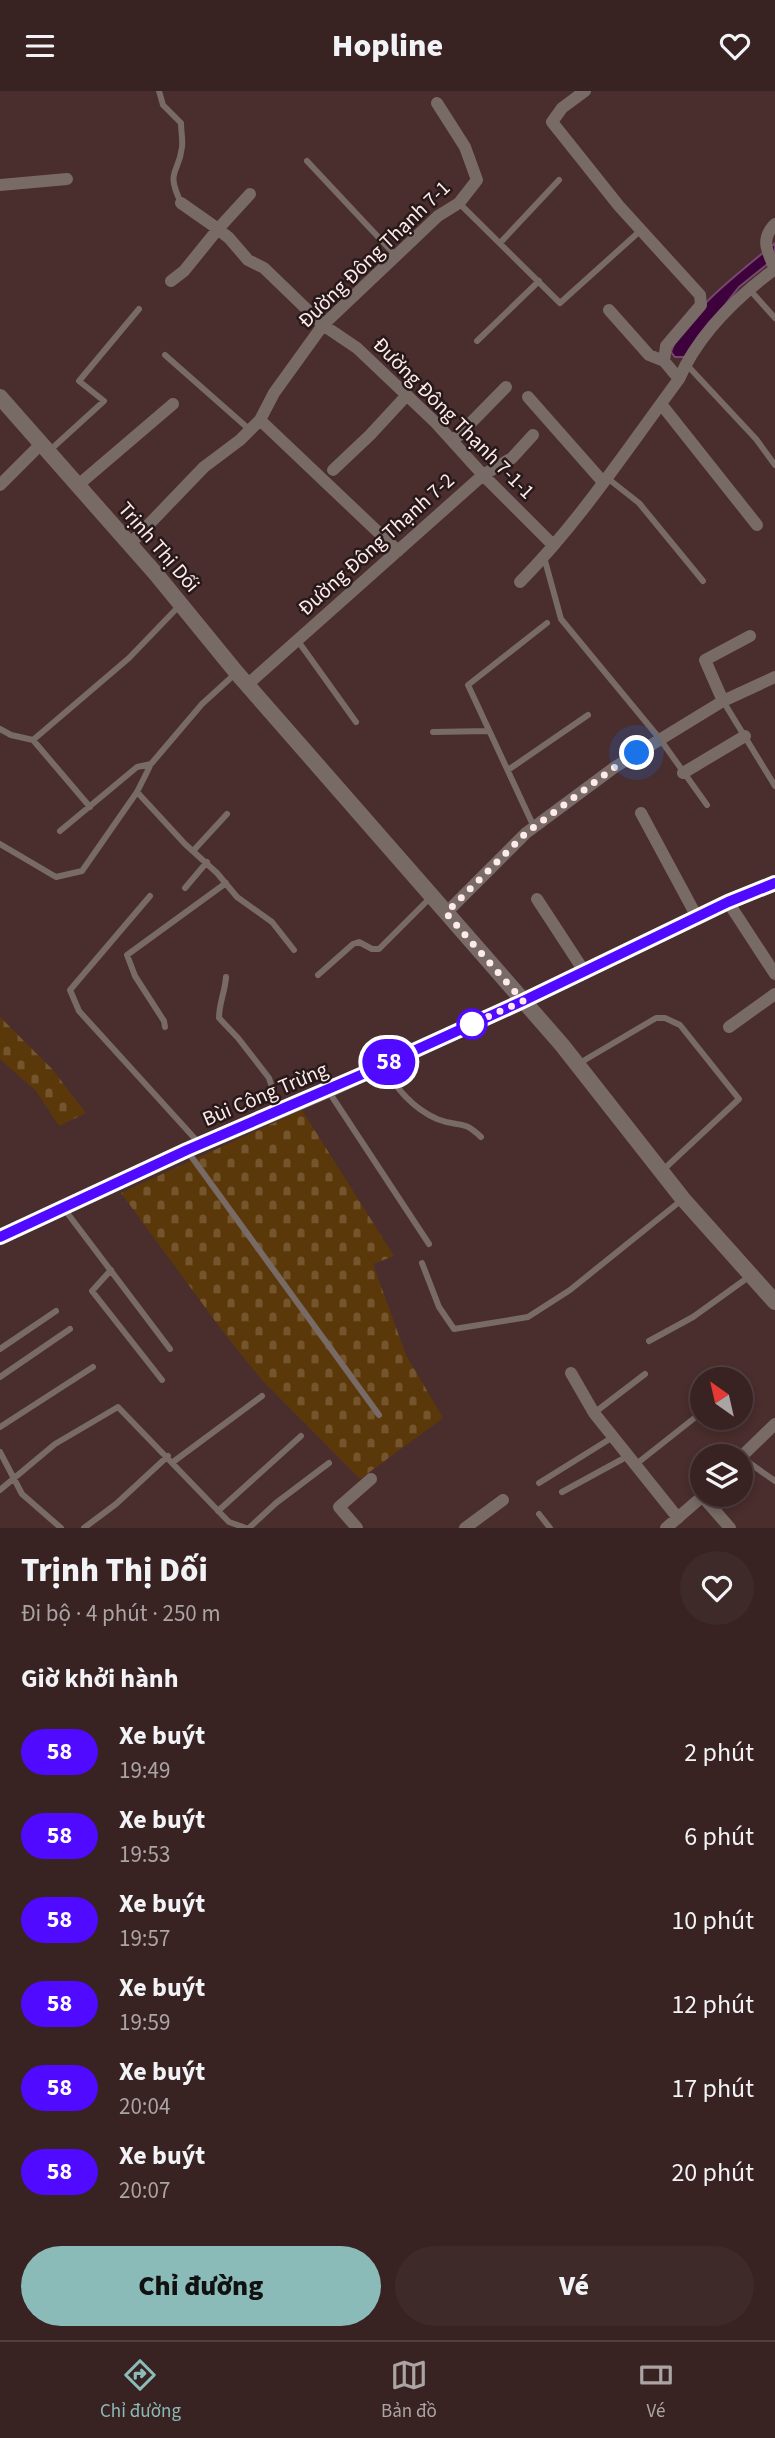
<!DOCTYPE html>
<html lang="vi">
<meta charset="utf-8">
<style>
:root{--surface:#382222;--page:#3f2a2a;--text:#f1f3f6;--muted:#aba4a5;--line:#523f40;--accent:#8bbbb9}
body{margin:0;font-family:"Source Sans 3",sans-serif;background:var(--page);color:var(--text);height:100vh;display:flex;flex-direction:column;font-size:26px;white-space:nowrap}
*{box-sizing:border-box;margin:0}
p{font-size:23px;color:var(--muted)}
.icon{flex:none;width:38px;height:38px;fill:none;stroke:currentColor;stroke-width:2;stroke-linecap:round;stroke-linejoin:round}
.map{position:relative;height:1437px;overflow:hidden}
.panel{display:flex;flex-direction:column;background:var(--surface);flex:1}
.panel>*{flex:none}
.badge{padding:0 14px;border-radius:23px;font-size:24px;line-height:46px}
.needle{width:46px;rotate:326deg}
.controls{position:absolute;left:690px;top:1276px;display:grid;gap:14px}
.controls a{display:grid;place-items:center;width:63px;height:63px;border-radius:50%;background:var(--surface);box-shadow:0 4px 10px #0003,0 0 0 2px var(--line);font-size:35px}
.you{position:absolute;width:35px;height:35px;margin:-18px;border:5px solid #fff;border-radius:50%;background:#1a73e8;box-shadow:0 0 0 10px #1a73e833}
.map>.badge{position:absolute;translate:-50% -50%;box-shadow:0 0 0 4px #fff}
h2{padding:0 21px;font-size:26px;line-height:63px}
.round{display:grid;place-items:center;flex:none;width:74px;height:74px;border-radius:37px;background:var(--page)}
.overview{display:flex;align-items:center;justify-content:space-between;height:119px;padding:0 21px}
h1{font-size:33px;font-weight:800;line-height:52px}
.action{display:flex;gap:14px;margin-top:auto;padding:14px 21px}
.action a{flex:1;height:80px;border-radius:42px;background:var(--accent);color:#111;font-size:28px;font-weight:800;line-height:80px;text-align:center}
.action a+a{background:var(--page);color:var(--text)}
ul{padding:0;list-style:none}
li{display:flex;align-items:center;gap:21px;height:84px;padding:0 21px}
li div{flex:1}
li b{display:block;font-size:26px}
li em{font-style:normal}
li .badge{min-width:77px;font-weight:700;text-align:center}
header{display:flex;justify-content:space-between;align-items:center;height:91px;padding:0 21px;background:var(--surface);font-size:32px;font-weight:800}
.menu{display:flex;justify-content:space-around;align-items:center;height:98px;border-top:2px solid var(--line);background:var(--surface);font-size:19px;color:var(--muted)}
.menu a{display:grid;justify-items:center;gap:4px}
.menu .selected{color:var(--accent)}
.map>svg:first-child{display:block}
</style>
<header><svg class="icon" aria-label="menu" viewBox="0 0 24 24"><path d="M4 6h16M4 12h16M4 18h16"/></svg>Hopline<svg class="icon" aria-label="heart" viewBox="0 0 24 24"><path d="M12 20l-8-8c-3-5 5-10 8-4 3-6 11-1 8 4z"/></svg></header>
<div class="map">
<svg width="775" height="1437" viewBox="0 0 775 1437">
<defs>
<pattern id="cemetery-stones" width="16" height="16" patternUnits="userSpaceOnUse" patternTransform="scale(1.75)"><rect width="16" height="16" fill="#5b3809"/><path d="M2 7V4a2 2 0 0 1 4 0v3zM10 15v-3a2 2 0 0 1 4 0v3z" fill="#74552d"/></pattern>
</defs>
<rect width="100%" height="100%" fill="#4a2d2d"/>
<path fill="url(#cemetery-stones)" d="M0,926L52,978L86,1022L59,1035L36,1000L0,968Z
M302,1019L394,1165L373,1173L406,1264L443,1327L360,1388L261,1288L221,1238L121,1102Z"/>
<path fill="#3d013b" stroke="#774770" stroke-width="2" d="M775,152V167L739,196L684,266H675L671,261C684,222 744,178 775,152Z"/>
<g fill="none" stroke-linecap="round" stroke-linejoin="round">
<path stroke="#786a64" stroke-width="6" d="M159,0L163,14L181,32C181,40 183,49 182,56C179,84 165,78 181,112
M307,70L396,165
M459,112L560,212L640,140
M500,152L559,89
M750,199L775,227
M477,250L539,190
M165,264L250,339
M686,273L756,348L775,374
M48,361L104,310L79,290L139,218
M606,386L639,412L703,490
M544,466L561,528L660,648L707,714
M298,550L356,631
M723,610L775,695
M0,638L11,644L33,649L129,567L181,513
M433,641L489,640
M33,649L90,716
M508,679L588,624
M137,701L185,753L217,782L237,806L272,831L294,859
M534,736L468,594L547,532
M60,740L137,676L151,673
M0,753L56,786L82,780L137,701L151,673L202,613L235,583
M193,760L227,723
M185,797L207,771
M150,805L70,899L79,920L198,1051
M318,884L353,853L359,851L372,858H379L431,806
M226,886C225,901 219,912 219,927L238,947L269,987L279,1018
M165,936L164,930L135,885L127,864L226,792
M578,973L656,927H665L680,934L739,1008L663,1079
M382,976C398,998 412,1017 437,1028C459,1037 461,1027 481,1046
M329,1001L429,1153
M188,1061L379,1324
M65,1119L170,1258
M422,1172L439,1216L454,1238L528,1226L570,1199L683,1108
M111,1179L92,1200L162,1289
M649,1250L693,1226L750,1185
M0,1258L56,1220
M0,1286L70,1238
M594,1322L645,1283
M0,1336L93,1276
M0,1361L22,1403L61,1437
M741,1366L775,1390
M173,1371L262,1305
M635,1374L702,1321
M539,1392L613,1346
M0,1399L55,1353L118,1316L229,1431L246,1437
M562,1401L628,1365
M218,1420L301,1345
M539,1423L550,1437
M84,1437L116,1413L168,1365
M249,1437L276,1412L329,1372"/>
<path stroke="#786a64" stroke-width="12" d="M585,0L562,17L552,31L619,115L700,204L701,214L666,255L664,270L679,288
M0,94L67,88
M181,112L218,138L250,103
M171,190L184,180L218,138L229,147L248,169L264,177L323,234L357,257L436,332L483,384L553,454
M609,219L649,264L664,270
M528,306L603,391
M661,313L757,434
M260,329L398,460
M453,350L506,296
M333,379L370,344L407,304
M0,394L40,354
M77,395L173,313
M129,454L204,376L240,349L260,329L274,302L323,234L438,125L459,112L477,89L465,56L437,12
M520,491C580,430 628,357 679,288C698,244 737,206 775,178C767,160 760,148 775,133
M247,594L483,384L512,367L533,344
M723,610L705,569L750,545
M683,682L745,645
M641,722L697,826
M537,808L584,880
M728,811L775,883
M446,822L526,742L615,676L723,610L775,586
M729,936L775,903
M571,1282L594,1322L678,1427
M740,1367L775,1333
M702,1405L730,1437
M357,1437L339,1416L371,1388
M465,1437L503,1409
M666,1437L704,1404"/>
<path stroke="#786a64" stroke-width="16" d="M0,306L156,483L236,581L562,954L683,1108L775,1211
M0,1146L187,1059L328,999L523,910L728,811L775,792"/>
</g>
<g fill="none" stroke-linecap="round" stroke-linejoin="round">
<g stroke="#fff" stroke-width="16">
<path id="line" d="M0,1146L187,1059L363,983L523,910L728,811L775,792"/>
</g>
<use href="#line" stroke="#4f0aff" stroke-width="10"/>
<path stroke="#feeaea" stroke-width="7" stroke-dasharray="0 12.6" d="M472,933L463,937L523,910L446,822L526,742L615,676L637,662"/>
</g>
<circle fill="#fff" stroke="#4f0aff" stroke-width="3.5" cx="472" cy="933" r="14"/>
<g text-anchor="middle" stroke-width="5" stroke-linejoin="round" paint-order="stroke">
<g font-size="21" fill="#feeaea" stroke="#271919">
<text transform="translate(374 163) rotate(-44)" y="7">Đường Đông Thạnh 7-1</text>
<text transform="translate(454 327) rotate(45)" y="7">Đường Đông Thạnh 7-1-1</text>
<text transform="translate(376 453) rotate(-42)" y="7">Đường Đông Thạnh 7-2</text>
<text transform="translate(159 456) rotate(49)" y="7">Trịnh Thị Dối</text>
<text transform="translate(265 1003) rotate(-23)" y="7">Bùi Công Trừng</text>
</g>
</g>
</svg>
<div class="controls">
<a><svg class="needle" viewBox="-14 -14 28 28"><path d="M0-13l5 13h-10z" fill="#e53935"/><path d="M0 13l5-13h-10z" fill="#aba4a5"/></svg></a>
<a><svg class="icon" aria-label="layers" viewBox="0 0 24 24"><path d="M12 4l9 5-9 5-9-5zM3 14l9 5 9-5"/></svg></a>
</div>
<div class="you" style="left:637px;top:662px"></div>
<b class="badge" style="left:389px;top:971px;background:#4f0aff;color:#fff">58</b>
</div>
<section class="panel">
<div class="overview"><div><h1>Trịnh Thị Dối</h1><p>Đi bộ · 4 phút · 250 m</p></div><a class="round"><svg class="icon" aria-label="heart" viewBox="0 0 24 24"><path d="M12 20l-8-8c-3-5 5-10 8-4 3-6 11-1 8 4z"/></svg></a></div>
<h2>Giờ khởi hành</h2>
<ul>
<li><span class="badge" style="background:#4f0aff;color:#fff">58</span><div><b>Xe buýt</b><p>19:49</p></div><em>2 phút</em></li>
<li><span class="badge" style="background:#4f0aff;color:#fff">58</span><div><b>Xe buýt</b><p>19:53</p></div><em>6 phút</em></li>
<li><span class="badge" style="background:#4f0aff;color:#fff">58</span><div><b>Xe buýt</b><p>19:57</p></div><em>10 phút</em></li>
<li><span class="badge" style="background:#4f0aff;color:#fff">58</span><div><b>Xe buýt</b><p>19:59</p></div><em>12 phút</em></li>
<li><span class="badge" style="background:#4f0aff;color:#fff">58</span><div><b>Xe buýt</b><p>20:04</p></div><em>17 phút</em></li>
<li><span class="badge" style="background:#4f0aff;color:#fff">58</span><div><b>Xe buýt</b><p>20:07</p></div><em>20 phút</em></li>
</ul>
<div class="action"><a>Chỉ đường</a><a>Vé</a></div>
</section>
<nav class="menu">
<a class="selected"><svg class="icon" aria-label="directions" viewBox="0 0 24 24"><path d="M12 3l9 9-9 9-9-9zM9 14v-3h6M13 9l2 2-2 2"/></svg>Chỉ đường</a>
<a><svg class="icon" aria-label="map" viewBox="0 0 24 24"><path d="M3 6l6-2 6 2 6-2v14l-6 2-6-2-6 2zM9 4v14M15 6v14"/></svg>Bản đồ</a>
<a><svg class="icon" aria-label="tickets" viewBox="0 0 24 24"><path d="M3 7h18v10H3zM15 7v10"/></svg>Vé</a>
</nav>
